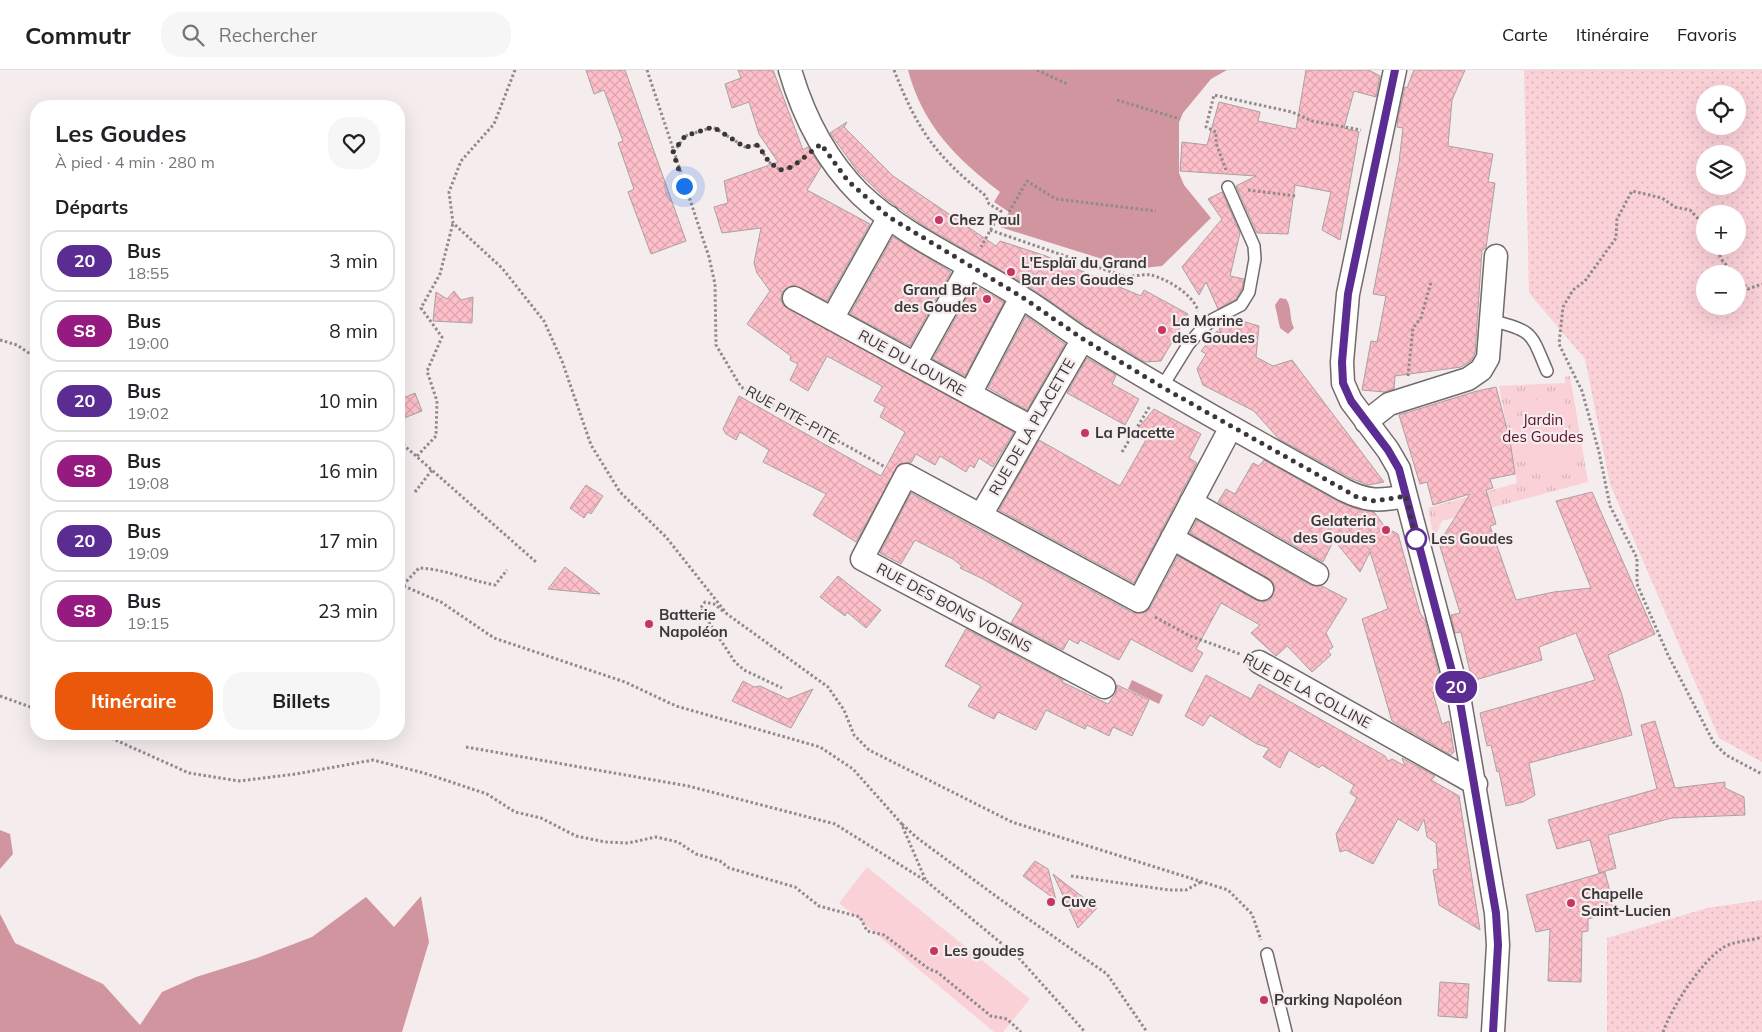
<!DOCTYPE html>
<html lang="fr">
<meta charset="utf-8">
<style>
:root{--surface:#fff;--page:#f6f6f6;--text:#202124;--muted:#757577;--line:#e0e0e0;--accent:#ea580c}
body{margin:0;font-family:Mulish,sans-serif;background:var(--page);color:var(--text);height:100vh;display:flex;flex-direction:column;font-size:19px;white-space:nowrap}
*{box-sizing:border-box;margin:0}
p{font-size:16px;color:var(--muted)}
.icon{flex:none;width:28px;height:28px;fill:none;stroke:currentColor;stroke-width:2;stroke-linecap:round;stroke-linejoin:round}
.map{position:relative;flex:1;overflow:hidden}
.sheet{position:absolute;left:30px;top:30px;width:375px;height:640px;display:flex;flex-direction:column;background:var(--surface);border-radius:20px;box-shadow:0 5px 20px #0002}
.sheet>*{flex:none}
.badge{padding:0 10px;border-radius:16px;font-size:18px;line-height:32px}
.buttons{position:absolute;left:1696px;top:15px;display:grid;gap:10px}
.buttons a{display:grid;place-items:center;width:50px;height:50px;border-radius:50%;background:var(--surface);box-shadow:0 5px 20px #0002;font-size:25px}
.you{position:absolute;width:25px;height:25px;margin:-12px;border:4px solid #fff;border-radius:50%;background:#1a73e8;box-shadow:0 0 0 8px #1a73e833}
.map>.badge{position:absolute;translate:-50% -50%;box-shadow:0 0 0 2px #fff}
h2{padding:0 25px;font-size:19px;line-height:45px}
.round{display:grid;place-items:center;flex:none;width:52px;height:52px;border-radius:20px;background:var(--page)}
.overview{display:flex;align-items:center;justify-content:space-between;height:85px;padding:0 25px}
h1{font-size:24px;font-weight:700;line-height:38px}
.cta{display:flex;gap:10px;margin-top:auto;padding:10px 25px}
.cta a{flex:1;height:58px;border-radius:20px;background:var(--accent);color:#fff;font-size:20px;font-weight:700;line-height:58px;text-align:center}
.cta a+a{background:var(--page);color:var(--text)}
ul{padding:0;list-style:none}
li{display:flex;align-items:center;gap:15px;height:62px;margin:0 10px 8px;padding:0 15px;border:2px solid var(--line);border-radius:20px}
li div{flex:1}
li b{display:block;font-size:19px}
li em{font-style:normal}
li .badge{min-width:55px;font-weight:700;text-align:center}
header{display:flex;align-items:center;gap:30px;box-sizing:border-box;height:70px;padding:0 25px;background:var(--surface);border-bottom:1px solid var(--line)}
header strong{font-size:24px}
nav{display:flex;gap:28px;margin-inline-start:auto;font-size:18px}
.search{width:350px;height:45px;background:var(--page);display:flex;align-items:center;gap:12px;box-sizing:border-box;padding:0 18px;border-radius:20px;color:var(--muted);font-size:19px}
.map>svg:first-child{display:block}
</style>
<header>
<strong>Commutr</strong>
<div class="search"><svg class="icon" aria-label="search" viewBox="0 0 24 24"><circle cx="10" cy="10" r="6"/><path d="M15 15l6 6"/></svg>Rechercher</div>
<nav><a>Carte</a><a>Itinéraire</a><a>Favoris</a></nav>
</header>
<div class="map">
<svg width="1762" height="962" viewBox="0 0 1762 962">
<defs>
<pattern id="grass-dots" width="8" height="8" patternUnits="userSpaceOnUse" patternTransform="scale(1.25)"><rect width="8" height="8" fill="#fbd1d8"/><path d="M2 2h.1M6 6h.1" fill="none" stroke="#d8b4ba" stroke-width="1.8" stroke-linecap="round"/></pattern>
<pattern id="park-tufts" width="24" height="20" patternUnits="userSpaceOnUse" patternTransform="scale(1.25)"><rect width="24" height="20" fill="#fbd1d8"/><path d="M3 7l-1-3M5 7V3M7 7l1-3M15 17l-1-3M17 17v-4M19 17l1-3" fill="none" stroke="#d8b4ba"/></pattern>
<pattern id="building-cross-hatch" width="8" height="8" patternUnits="userSpaceOnUse" patternTransform="scale(1.25)"><rect width="8" height="8" fill="#febfca"/><path d="M0 0l8 8M0 8l8-8" fill="none" stroke="#dba5ae"/></pattern>
</defs>
<rect width="100%" height="100%" fill="#f5eced"/>
<path fill="url(#grass-dots)" fill-rule="evenodd" d="M1524,0H1762V692L1719,668L1610,414L1585,289L1529,223ZM1705,24H1738V56H1705ZM1705,84H1738V116H1705ZM1705,144H1738V176H1705ZM1705,204H1738V236H1705Z
M1762,830V962H1607V868L1707,838Z"/>
<path fill="url(#park-tufts)" d="M1570,306L1588,412L1442,451L1434,469L1428,438L1517,413L1499,316L1565,313V307Z"/>
<path fill="#fbd1d8" d="M1563,326L1574,395L1534,401L1523,332Z
M867,797L1030,929L1003,962H994L839,833Z"/>
<path fill="#d195a0" d="M908,0H1227L1211,9L1183,43L1179,52V103L1184,115L1211,148L1162,196L1134,199L1000,157L1009,142L994,132L1000,122C956,88 923,56 908,0Z
M1280,228L1286,229C1292,236 1289,249 1294,258L1288,264L1280,258L1275,235Z
M1132,610L1163,625L1159,634L1128,619Z
M0,760L10,764L13,784L0,799Z
M421,826L429,872L402,962H0V844L15,873L103,914L140,955L162,922L196,907L257,888L312,867L366,827L394,857Z"/>
<path fill="url(#building-cross-hatch)" stroke="#aaa1a2" d="M586,0H625L686,171L651,184L628,122L634,119L618,73L623,71L604,20L594,24Z
M738,0H773L803,80L808,77L821,97L807,120L870,154L827,231L793,215L782,222L781,229L783,235L1014,362L993,397L979,388L974,398L970,395L966,402L940,386L935,395L916,384L911,393L899,394L856,472L813,445L826,424L763,392L769,380L740,362L736,370L726,364L723,359L739,326L881,406L905,362L880,347L885,337L874,331L882,317L880,315L827,286L808,321L790,310L798,294L790,290L791,286L747,254L770,221L757,203L754,193L761,158L722,163L714,137L728,133L724,111L778,92L759,64L749,32L732,38L725,14L741,8Z
M1306,0H1369L1380,6L1376,27L1354,21L1344,58L1359,62L1340,170L1322,160L1331,122L1295,115L1288,164L1257,163L1236,116L1256,106L1180,101L1182,72L1207,75L1219,32L1260,42L1258,51L1296,59Z
M1414,0H1465L1452,30L1448,76L1493,84L1488,112L1495,113L1486,178L1482,180L1475,284L1471,291L1461,297L1395,306L1394,319L1384,322L1362,320L1371,271L1377,272L1386,226L1373,224L1399,92L1403,58L1397,57L1398,48L1405,17L1407,18Z
M847,52L844,57L893,106L996,176L1000,171L1046,186L1141,226L1144,220L1188,244L1161,291L1145,292L1092,260L1028,216L924,156L886,129L858,102L830,63Z
M1222,122L1240,163L1230,206L1244,209L1242,219L1236,229L1218,239L1206,212L1199,225L1182,197L1222,149L1208,129Z
M893,167L951,202L910,276L850,244Z
M974,215L1004,232L965,306L933,289Z
M454,221L461,230L473,227L472,253L433,251L436,222L447,229Z
M1026,246L1065,274L1027,340L988,318Z
M1232,248L1259,256L1256,287L1273,296L1292,290L1384,412L1368,415L1350,408L1279,369L1254,341L1203,315L1197,299L1206,284L1201,281L1217,261L1221,263L1219,259L1225,252Z
M1087,288L1116,305L1112,314L1139,329L1125,355L1067,323Z
M1496,317L1510,371L1515,404L1490,409L1493,418L1486,420L1496,454L1490,456L1516,530L1554,522L1591,518L1556,431L1592,422L1655,564L1608,585L1622,625L1632,665L1529,693L1535,725L1523,732L1506,736L1499,701L1497,702L1491,675L1487,676L1480,643L1595,610L1576,563L1539,577L1542,590L1472,611L1461,562L1455,563L1451,545L1460,543L1439,473L1470,424L1433,435L1427,412L1420,414L1399,345L1477,321Z
M415,323L422,341L399,350V330Z
M1154,339L1201,364L1189,388L1197,393L1134,513L999,440L1039,370L1120,416L1147,368L1136,361Z
M1264,390L1339,432L1357,439L1374,442L1385,457L1398,464L1420,543L1425,550L1443,620L1433,623L1442,654L1449,651L1454,682L1451,685L1392,651L1362,549L1388,539L1370,482L1360,502L1334,470L1323,492L1218,432L1226,419L1235,424L1253,393L1259,396Z
M586,415L603,426L591,444L588,442L584,448L570,438Z
M911,423L1133,543L1146,542L1150,538L1178,486L1256,530L1263,532L1269,530L1275,519L1273,512L1190,463L1197,450L1310,515L1322,516L1347,529L1326,563L1333,577L1328,581L1331,585L1312,602L1287,576L1276,586L1251,563L1260,555L1221,533L1196,579L1203,583L1192,602L1131,569L1119,590L1080,570L1078,574L1069,569L1063,580L1011,553L1023,533L983,509L960,498L962,496L953,489L915,470L901,494L880,483Z
M565,497L600,524L548,519Z
M838,506L881,540L866,558L847,542L845,546L820,527Z
M966,559L1063,610L1062,612L1108,634L1116,623L1117,615L1149,630L1132,666L1113,657L1109,666L1087,655L1085,659L1046,640L1036,660L998,642L994,649L968,636L981,616L945,596Z
M1206,605L1251,629L1259,614L1385,686L1388,691L1392,689L1405,696L1402,688L1435,706L1431,710L1459,726L1480,860L1439,835L1433,800L1438,799L1436,773L1427,767L1424,749L1418,761L1398,749L1373,794L1346,780L1340,782L1336,764L1357,728L1350,723L1354,715L1322,695L1319,698L1289,680L1280,698L1263,687L1269,678L1257,674L1210,645L1203,656L1185,646Z
M743,611L754,617L760,616L788,629L813,619L791,658L732,631Z
M1655,651L1675,718L1725,712V718L1744,727L1745,745L1672,748L1608,765L1616,798L1599,803L1590,770L1557,779L1548,750L1657,719L1641,655Z
M1035,791L1048,799L1056,830L1023,806Z
M1605,802L1615,842L1588,849V861L1582,862L1581,912L1548,911L1550,859L1536,862L1526,825Z
M1053,804L1097,838L1078,858Z
M1440,912L1469,914L1467,948L1438,946Z"/>
<g fill="none" stroke-linecap="round" stroke-linejoin="round">
<g stroke="#726a6b" stroke-width="14">
<path id="service" d="M1491,250C1534,262 1530,261 1547,301
M1162,317L1188,275L1200,261L1212,250L1241,235L1249,222L1255,189L1254,176L1228,117
M1267,884L1286,962"/>
</g>
<g stroke="#726a6b" stroke-width="25">
<path id="minor" d="M790,0C803,45 826,90 860,124C906,168 969,193 1022,228C1044,241 1063,257 1085,271C1169,323 1257,372 1344,420C1368,432 1380,431 1406,426
M1395,0L1348,224L1342,292L1343,313L1351,331L1388,380L1399,399L1460,632L1496,843L1498,875L1493,962
M794,228L1031,357
M832,249L889,147
M915,294L969,197
M970,324L1021,227
M1366,352L1389,334L1468,309L1481,300L1488,288L1496,186
M1191,432L1317,504
M981,445L1083,269
M1172,468L1262,519
M1259,592L1476,714
M1104,617L862,489L906,405L1139,531L1231,357"/>
</g>
<path stroke="#908a8b" stroke-width="3" stroke-dasharray="2.5 2.5" stroke-linecap="butt" d="M515,0L494,54L461,91L449,122L453,153L502,198L544,251L562,291L591,375L620,422L666,467L727,544L828,617L844,640L854,665L869,680L1012,752L1228,820L1252,844L1261,870
M647,0L709,187L715,214L716,275L741,317L885,397
M894,0C918,61 935,85 986,126L989,134L1001,141L981,177
M1037,0L1067,14
M1117,30L1180,49
M674,82L685,66L713,57L745,77L758,75L769,92L780,100L792,97L805,87
M1226,100L1216,73V62L1206,57L1214,25L1292,42L1312,51L1361,60
M1248,120L1296,126
M1009,142L1027,111L1056,129L1156,141
M1705,156L1690,140L1675,137L1662,128L1632,121L1617,149L1616,168L1585,211L1573,220L1563,237L1559,274L1582,321L1599,382L1610,436L1637,488V514L1668,585L1714,673L1726,685L1762,704
M990,160L1126,207C1134,206 1144,204 1151,205C1167,209 1193,224 1198,241
M1715,176L1722,190L1734,204
M1738,207L1748,219L1762,214
M0,270L17,275L36,288
M1408,306L1413,258L1421,248L1431,212
M399,371L536,492
M1122,382L1150,336
M417,386L436,366L437,331L427,301L442,267L421,238L440,204L453,153
M415,422L432,400
M399,514L441,532L494,568L625,612L676,636L820,677L853,699L901,753L926,811
M403,515L419,498C445,499 468,510 495,515L507,500
M723,541L714,534L705,532L700,539L735,592L744,600L782,618
M1155,547L1190,566L1240,584
M0,626L36,639
M102,664L189,703L239,711L296,704L373,690L424,703L487,724L515,742L541,748L576,766L605,772L628,773L656,767L678,772L696,784L720,791L729,798L795,817L819,836L860,847L867,861L884,865L929,899L937,902L991,946L1007,949L1021,962
M466,677L688,716L835,754L926,811L1018,887L1085,962
M902,754L916,767L997,827L1107,904L1147,962
M1071,806L1169,820H1186L1201,812
M1663,962C1672,937 1699,895 1721,879C1731,871 1750,871 1762,867"/>
<use href="#service" stroke="#fff" stroke-width="11"/>
<use href="#minor" stroke="#fff" stroke-width="22"/>
</g>
<g fill="none" stroke-linecap="round" stroke-linejoin="round">
<g stroke="#fff" stroke-width="11">
<path id="line" d="M1395,0L1348,224L1342,292L1343,313L1351,331L1388,380L1399,399L1460,632L1496,843L1498,875L1493,962"/>
</g>
<use href="#line" stroke="#5b2c91" stroke-width="8"/>
<path stroke="#3b3738" stroke-width="5" stroke-dasharray="0 9" d="M684,116L673,82L685,66L713,57L745,77L758,75L769,92L780,100L792,97L821,74L848,111L889,147L1022,227L1083,269L1162,317L1357,427L1375,431L1406,426L1416,469"/>
</g>
<g fill="#c53662" stroke="#f5eced" stroke-width="2">
<circle cx="939" cy="150" r="5"/>
<circle cx="1011" cy="202" r="5"/>
<circle cx="987" cy="229" r="5"/>
<circle cx="1162" cy="260" r="5"/>
<circle cx="1085" cy="363" r="5"/>
<circle cx="1386" cy="460" r="5"/>
<circle cx="649" cy="554" r="5"/>
<circle cx="1051" cy="832" r="5"/>
<circle cx="1571" cy="833" r="5"/>
<circle cx="934" cy="881" r="5"/>
<circle cx="1264" cy="930" r="5"/>
</g>
<circle fill="#fff" stroke="#5b2c91" stroke-width="2.5" cx="1416" cy="469" r="10"/>
<g text-anchor="middle" stroke-width="4.5" stroke-linejoin="round" paint-order="stroke">
<g font-size="15" font-weight="bold" fill="#3b3738" stroke="#f5eced" text-anchor="start">
<text x="949" y="155">Chez Paul</text>
<text x="1021" y="198">L'Esplaï du Grand<tspan x="1021" dy="17">Bar des Goudes</tspan></text>
<text x="977" y="225" text-anchor="end">Grand Bar<tspan x="977" dy="17">des Goudes</tspan></text>
<text x="1172" y="256">La Marine<tspan x="1172" dy="17">des Goudes</tspan></text>
<text x="1095" y="368">La Placette</text>
<text x="1376" y="456" text-anchor="end">Gelateria<tspan x="1376" dy="17">des Goudes</tspan></text>
<text x="659" y="550">Batterie<tspan x="659" dy="17">Napoléon</tspan></text>
<text x="1581" y="829">Chapelle<tspan x="1581" dy="17">Saint-Lucien</tspan></text>
<text x="1061" y="837">Cuve</text>
<text x="944" y="886">Les goudes</text>
<text x="1274" y="935">Parking Napoléon</text>
</g>
<g font-size="15" fill="#3b3738" stroke="#f5eced">
<text transform="translate(912 293) rotate(29)" y="5">RUE DU LOUVRE</text>
<text transform="translate(792 345) rotate(29)" y="5">RUE PITE-PITE</text>
<text transform="translate(1032 357) rotate(-60)" y="5">RUE DE LA PLACETTE</text>
<text transform="translate(954 538) rotate(28)" y="5">RUE DES BONS VOISINS</text>
<text transform="translate(1307 621) rotate(28)" y="5">RUE DE LA COLLINE</text>
</g>
<g font-size="15" fill="#5a1329" stroke="#f5eced">
<text x="1543" y="355">Jardin<tspan x="1543" dy="17">des Goudes</tspan></text>
</g>
<g font-size="15" font-weight="bold" fill="#3b3738" stroke="#f5eced" text-anchor="start">
<text x="1431" y="474">Les Goudes</text>
</g>
</g>
</svg>
<div class="buttons">
<a><svg class="icon" aria-label="locate" viewBox="0 0 24 24"><circle cx="12" cy="12" r="6"/><path d="M12 2v4M12 18v4M2 12h4M18 12h4"/></svg></a>
<a><svg class="icon" aria-label="layers" viewBox="0 0 24 24"><path d="M12 4l9 5-9 5-9-5zM3 14l9 5 9-5"/></svg></a>
<a>+</a>
<a>−</a>
</div>
<div class="you" style="left:684px;top:116px"></div>
<b class="badge" style="left:1456px;top:617px;background:#5b2c91;color:#fff">20</b>
<section class="sheet">
<div class="overview"><div><h1>Les Goudes</h1><p>À pied · 4 min · 280 m</p></div><a class="round"><svg class="icon" aria-label="heart" viewBox="0 0 24 24"><path d="M12 20l-8-8c-3-5 5-10 8-4 3-6 11-1 8 4z"/></svg></a></div>
<h2>Départs</h2>
<ul>
<li><span class="badge" style="background:#5b2c91;color:#fff">20</span><div><b>Bus</b><p>18:55</p></div><em>3 min</em></li>
<li><span class="badge" style="background:#951b81;color:#fff">S8</span><div><b>Bus</b><p>19:00</p></div><em>8 min</em></li>
<li><span class="badge" style="background:#5b2c91;color:#fff">20</span><div><b>Bus</b><p>19:02</p></div><em>10 min</em></li>
<li><span class="badge" style="background:#951b81;color:#fff">S8</span><div><b>Bus</b><p>19:08</p></div><em>16 min</em></li>
<li><span class="badge" style="background:#5b2c91;color:#fff">20</span><div><b>Bus</b><p>19:09</p></div><em>17 min</em></li>
<li><span class="badge" style="background:#951b81;color:#fff">S8</span><div><b>Bus</b><p>19:15</p></div><em>23 min</em></li>
</ul>
<div class="cta"><a>Itinéraire</a><a>Billets</a></div>
</section>
</div>
